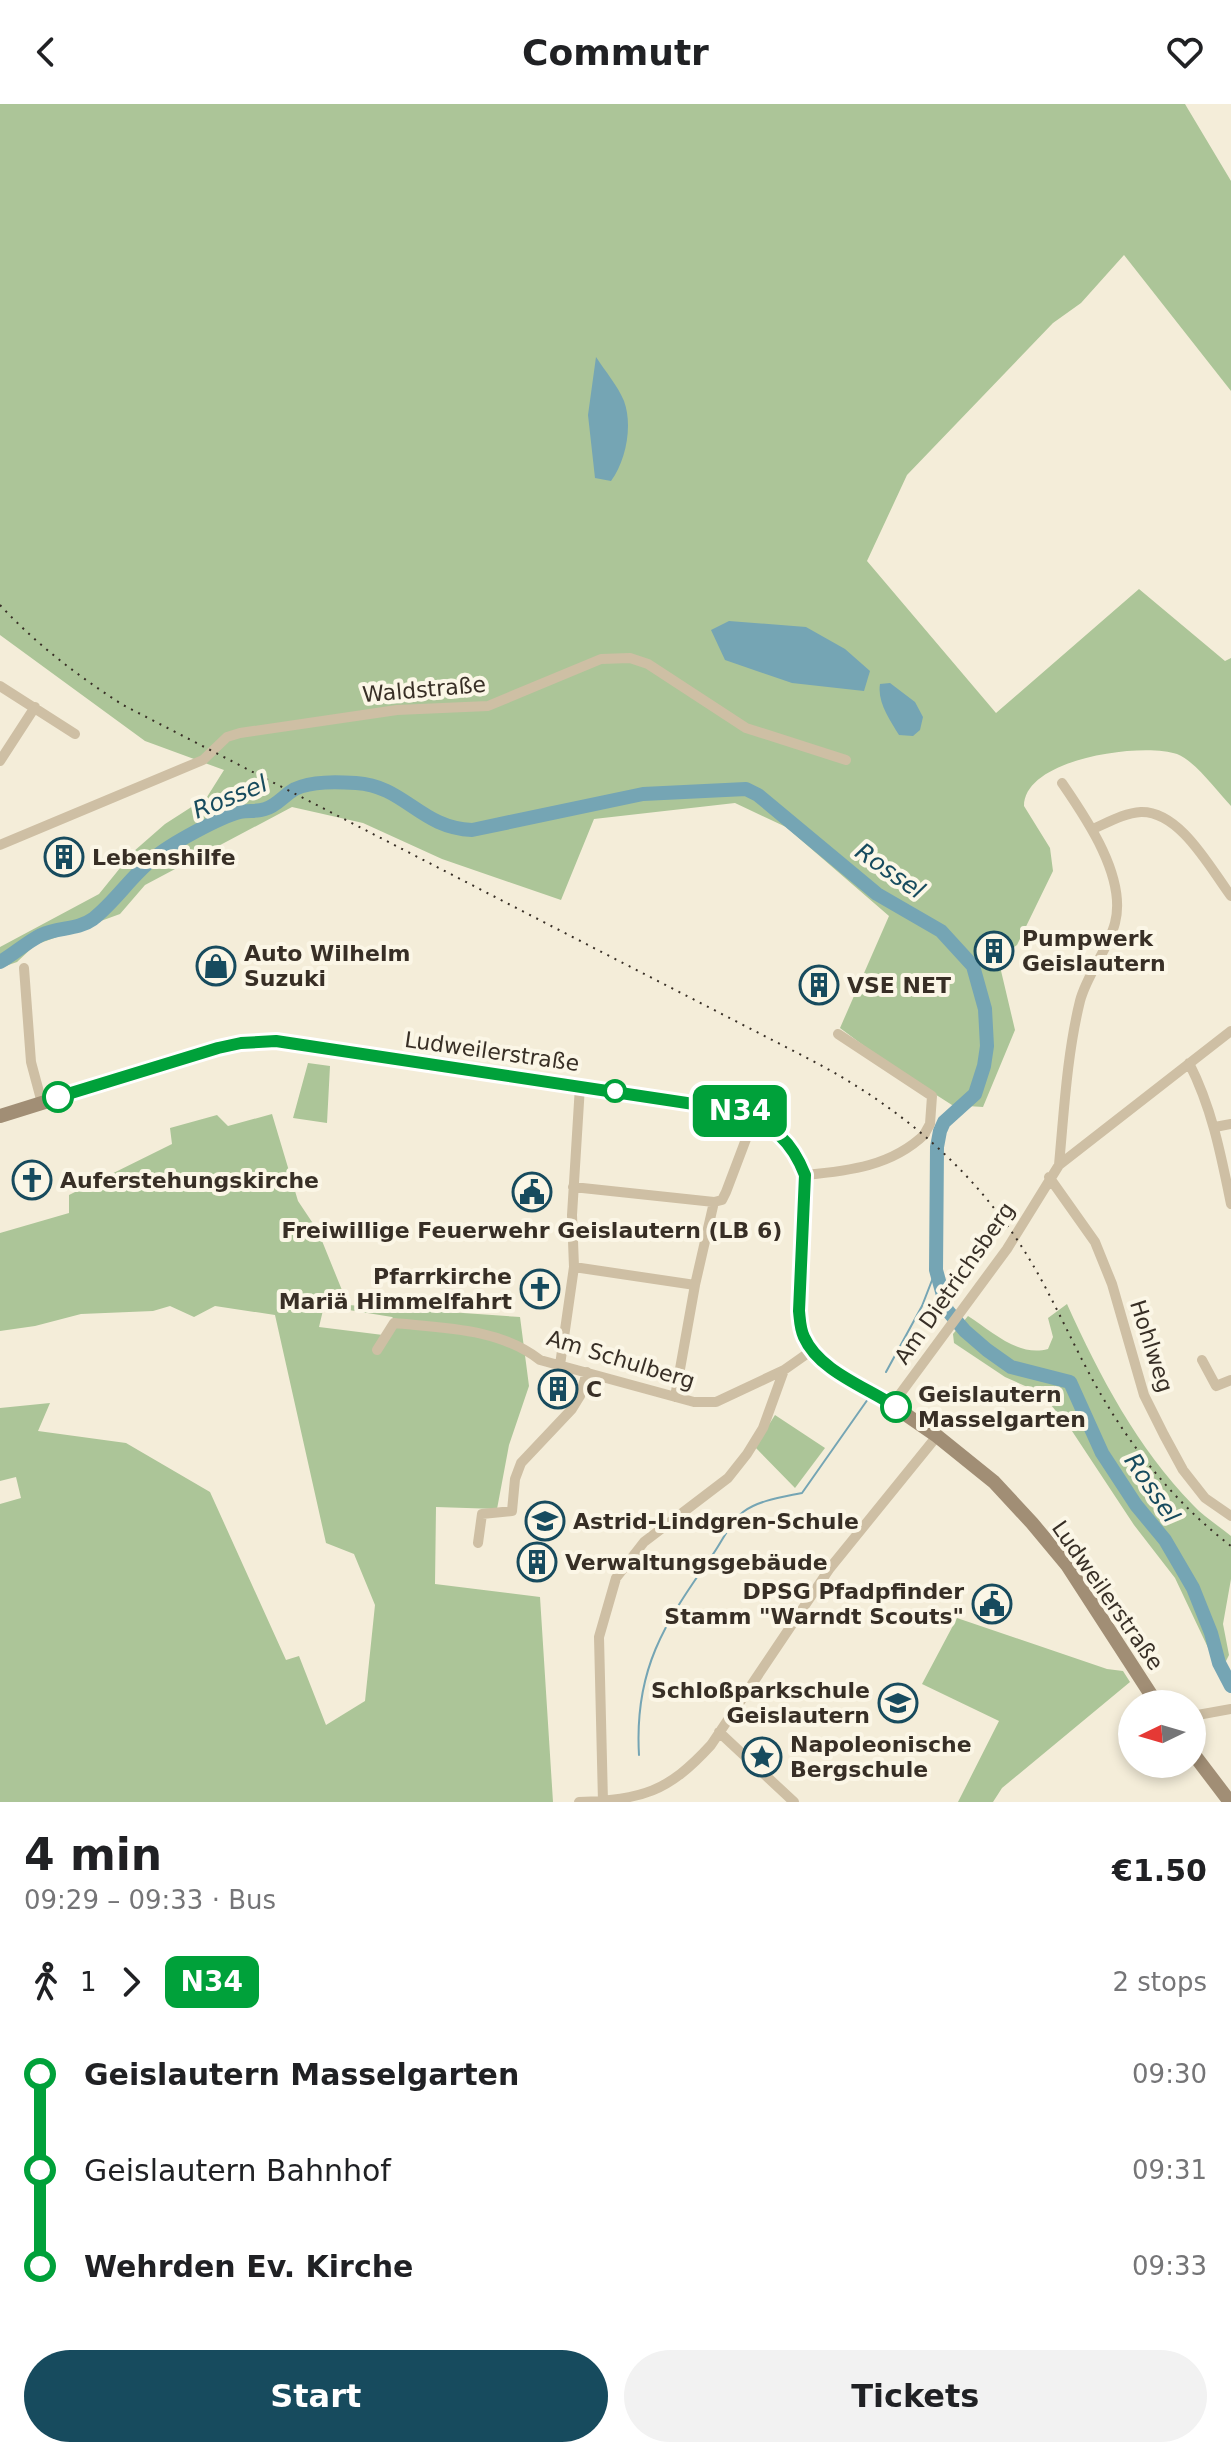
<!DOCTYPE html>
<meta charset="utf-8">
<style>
:root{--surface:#fff;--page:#f2f2f2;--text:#202124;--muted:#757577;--accent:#174b5e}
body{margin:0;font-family:"DejaVu Sans",sans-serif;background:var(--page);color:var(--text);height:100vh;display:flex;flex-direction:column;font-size:30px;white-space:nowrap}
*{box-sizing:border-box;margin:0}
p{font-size:26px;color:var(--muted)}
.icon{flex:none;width:44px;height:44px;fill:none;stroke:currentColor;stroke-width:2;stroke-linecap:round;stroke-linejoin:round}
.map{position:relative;height:1698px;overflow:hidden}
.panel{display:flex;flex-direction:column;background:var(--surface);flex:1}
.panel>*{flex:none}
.badge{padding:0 16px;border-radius:12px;font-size:28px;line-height:52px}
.needle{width:52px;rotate:265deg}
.fabs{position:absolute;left:1118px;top:1586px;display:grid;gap:16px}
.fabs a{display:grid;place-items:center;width:88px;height:88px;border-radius:50%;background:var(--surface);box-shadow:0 4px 12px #0003;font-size:40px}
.map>.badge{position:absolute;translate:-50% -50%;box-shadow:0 0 0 4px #fff}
.legs{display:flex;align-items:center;gap:12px;height:88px;padding:0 24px;font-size:26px}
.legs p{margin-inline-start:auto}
.head{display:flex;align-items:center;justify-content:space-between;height:136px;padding:0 24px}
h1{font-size:44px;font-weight:700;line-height:60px}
.cta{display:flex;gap:16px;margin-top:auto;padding:16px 24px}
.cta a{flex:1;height:92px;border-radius:48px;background:var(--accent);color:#fff;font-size:32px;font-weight:700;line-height:92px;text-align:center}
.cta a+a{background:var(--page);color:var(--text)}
ul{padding:0 24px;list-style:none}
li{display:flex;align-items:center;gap:28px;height:96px;font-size:30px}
li i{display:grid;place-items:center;width:12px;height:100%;margin:0 10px;background:currentColor}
li i::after{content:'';width:20px;height:20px;margin:-10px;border:6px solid;border-radius:50%;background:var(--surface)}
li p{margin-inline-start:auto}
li:first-child i{background:linear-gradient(#0000 50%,currentColor 0)}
li:last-child i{background:linear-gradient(currentColor 50%,#0000 0)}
header{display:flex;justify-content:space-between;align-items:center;height:104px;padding:0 24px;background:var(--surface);font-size:36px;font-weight:700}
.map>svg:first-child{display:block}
</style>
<header><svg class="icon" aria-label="back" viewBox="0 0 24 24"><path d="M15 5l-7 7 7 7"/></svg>Commutr<svg class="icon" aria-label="heart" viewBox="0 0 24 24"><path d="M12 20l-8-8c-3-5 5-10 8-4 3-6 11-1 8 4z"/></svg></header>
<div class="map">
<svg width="1231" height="1698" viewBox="0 0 1231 1698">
<rect width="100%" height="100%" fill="#f4edd9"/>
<path fill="#acc598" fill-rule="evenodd" d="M0,0H1185L1231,77V287L1124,151L1081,199L1053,219L907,371L867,457L996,609L1139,485L1225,557L1231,554V702C1217,687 1195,657 1177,650C1143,638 1024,654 1024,702L1050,744L1053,767L1017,841L998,854L1015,926L983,1003L952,1001L891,962L840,924L889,812L786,723L735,699L594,715L561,796L442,755L363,719L292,703L145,781L120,810L35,841L17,858L0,864V843L99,790L133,748L165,720L207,693L224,666L145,637L0,531Z
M308,959L330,962L327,1019L293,1014Z
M272,1010L298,1097L318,1127L348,1201L520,1213L529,1282L509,1341L497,1405L436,1403L435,1480L540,1493L553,1698H0V1400L21,1394L16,1373L0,1377V1304L50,1299L38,1327L126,1339L210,1388L286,1556L299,1552L326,1621L365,1597L375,1501L354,1450L326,1439L275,1211L215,1202L194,1213L170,1202L153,1207L81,1210L35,1222L0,1227V1129L69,1109V1091L172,1040L170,1024L217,1011L228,1022ZM324,1202L392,1213L393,1214L383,1231L319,1223Z
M1067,1200C1100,1273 1137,1343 1193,1401C1204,1413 1219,1422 1231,1432V1475L1223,1520L1229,1551L1220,1569L1175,1474L1134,1421L1070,1324L1041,1289L1005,1273L954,1239L953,1230L968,1212C993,1228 1018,1253 1048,1245L1053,1233L1048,1214Z
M775,1311L825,1344L795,1384L755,1343Z
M957,1514L1107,1565L1123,1567L1130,1578L1002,1684L993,1698H958L999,1617L922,1580Z"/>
<path fill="#75a5b4" d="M596,253C605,267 618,282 624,297C633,321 626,357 611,377L595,374L588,311Z
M729,517L806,523L845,545L870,567L864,587L792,579L725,556L711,526Z
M890,579L915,598L923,613L920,626L913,632L899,631C890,616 877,598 880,580Z"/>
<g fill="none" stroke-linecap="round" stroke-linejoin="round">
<path stroke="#75a5b4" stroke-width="2" d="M886,1268L922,1202L936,1166
M639,1651C634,1566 664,1520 711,1453C721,1440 730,1418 743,1408C759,1396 783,1393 802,1389L868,1295"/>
<path stroke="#75a5b4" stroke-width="14" d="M0,858C14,850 27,838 41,831C58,823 78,826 93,815C116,797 131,772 154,754C170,740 220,713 240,708C248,706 257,708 265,705C277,702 284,691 295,685C312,677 337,678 356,679C405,682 420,724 472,726L643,690L746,685L758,691L877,790L941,827L973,862L985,905L987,942L984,962L975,990L944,1018L940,1027L937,1043L936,1166L947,1206L965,1227L987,1246L1011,1263L1070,1278L1102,1349L1136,1401L1165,1436L1193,1484L1211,1529L1219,1559L1231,1582"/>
<path stroke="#cebfa4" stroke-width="10" d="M0,582L75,630
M0,657L35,603
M1093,725C1109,718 1124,709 1141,708C1180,707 1210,764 1231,792
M0,741L203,656L227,633L240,629L397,606L488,602L601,555L630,554L648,560L746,624L846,656
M24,864L31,958L42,999
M838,930L932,992L930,1020L925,1029
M1189,959C1212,1004 1221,1051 1231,1100
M1215,1023L1231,1020
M1059,1061C1064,1007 1067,950 1080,897C1087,870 1108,846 1115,819C1127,773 1086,714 1062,679
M805,1071C849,1067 892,1062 925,1030
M1049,1073L1095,1138L1112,1180L1144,1291L1164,1331L1183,1366L1205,1394L1231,1412
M573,1083L714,1098
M574,1163L695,1181
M377,1246L394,1219C444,1224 499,1224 540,1256L694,1298H716L784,1266L811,1247
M1202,1256L1216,1282L1231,1276
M560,1261L574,1163L572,1111L580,982
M675,1293L695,1181L714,1098L722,1096L726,1088L754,1014
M892,1301L1007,1145L1059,1061L1231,927
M478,1439L482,1410L512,1407L515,1375L521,1359L572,1305L580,1292L587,1268
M1192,1612L1231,1605
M719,1628L794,1698
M579,1698C643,1695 667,1689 711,1641L830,1464L937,1332
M603,1698L599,1533L616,1474L644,1438L728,1374L747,1350L763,1324L784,1266"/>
<path stroke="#a18e75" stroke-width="14" d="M0,1012L218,944L241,939L276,937L713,1002C759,1011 787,1026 805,1071L799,1207L802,1230L811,1247L827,1262L892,1301L937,1332L994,1378L1032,1419L1067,1461L1157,1600
M1192,1648L1230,1698"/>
<path stroke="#382f26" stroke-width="2" stroke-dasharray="2 6" stroke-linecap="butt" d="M0,501C37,541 78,572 123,601L811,956C895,1000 965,1058 1018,1137C1046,1179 1066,1226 1090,1271C1125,1336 1172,1397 1231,1442"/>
</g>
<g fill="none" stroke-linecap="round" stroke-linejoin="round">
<g stroke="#fff" stroke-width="18">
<path id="line-1" d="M58,993L218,944L241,939L276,937L740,1007C774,1024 791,1035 805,1071L799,1207C800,1216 800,1225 804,1233C819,1267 866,1283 896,1303"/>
</g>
<use href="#line-1" stroke="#00a13a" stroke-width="12"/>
</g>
<defs>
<g id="building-ring" transform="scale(2)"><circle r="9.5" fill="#fbf6e6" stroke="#174b5e" stroke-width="1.5"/><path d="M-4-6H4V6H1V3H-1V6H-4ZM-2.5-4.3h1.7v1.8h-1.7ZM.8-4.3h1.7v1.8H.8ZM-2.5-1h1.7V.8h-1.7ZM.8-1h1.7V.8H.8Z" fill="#174b5e"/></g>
<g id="shop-ring" transform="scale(2)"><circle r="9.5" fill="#fbf6e6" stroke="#174b5e" stroke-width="1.5"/><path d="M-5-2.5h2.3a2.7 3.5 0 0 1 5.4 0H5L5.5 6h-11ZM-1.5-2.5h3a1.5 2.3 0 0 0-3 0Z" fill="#174b5e"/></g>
<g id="church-ring" transform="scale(2)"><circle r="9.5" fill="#fbf6e6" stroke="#174b5e" stroke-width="1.5"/><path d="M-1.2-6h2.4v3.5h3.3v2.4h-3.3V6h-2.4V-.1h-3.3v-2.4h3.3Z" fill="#174b5e"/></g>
<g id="civic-ring" transform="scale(2)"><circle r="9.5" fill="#fbf6e6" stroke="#174b5e" stroke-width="1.5"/><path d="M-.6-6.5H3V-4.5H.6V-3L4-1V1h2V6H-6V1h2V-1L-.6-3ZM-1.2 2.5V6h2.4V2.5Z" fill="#174b5e"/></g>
<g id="school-ring" transform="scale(2)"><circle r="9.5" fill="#fbf6e6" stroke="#174b5e" stroke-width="1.5"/><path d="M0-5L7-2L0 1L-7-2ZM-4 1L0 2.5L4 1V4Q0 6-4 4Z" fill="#174b5e"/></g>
<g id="sight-ring" transform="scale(2)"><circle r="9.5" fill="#fbf6e6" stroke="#174b5e" stroke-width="1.5"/><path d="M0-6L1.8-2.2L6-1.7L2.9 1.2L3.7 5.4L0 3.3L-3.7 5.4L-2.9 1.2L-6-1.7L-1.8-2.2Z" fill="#174b5e"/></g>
</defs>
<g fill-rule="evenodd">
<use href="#building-ring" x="64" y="753"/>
<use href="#building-ring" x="994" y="847"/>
<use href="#shop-ring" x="216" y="862"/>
<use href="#building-ring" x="819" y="881"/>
<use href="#church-ring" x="32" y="1076"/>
<use href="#civic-ring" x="532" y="1088"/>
<use href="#church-ring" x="540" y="1185"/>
<use href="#building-ring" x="558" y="1285"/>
<use href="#school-ring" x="545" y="1417"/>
<use href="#building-ring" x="537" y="1458"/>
<use href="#civic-ring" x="992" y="1500"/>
<use href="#school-ring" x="898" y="1599"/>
<use href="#sight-ring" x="762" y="1653"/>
</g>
<g fill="#fff" stroke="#00a13a" stroke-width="4">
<circle cx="615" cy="987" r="10"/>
<circle cx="58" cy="993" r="14"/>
<circle cx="896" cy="1303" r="14"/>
</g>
<g text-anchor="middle" stroke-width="8" stroke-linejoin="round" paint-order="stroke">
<g font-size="22" fill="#382f26" stroke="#fbf6e6">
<text transform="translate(424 585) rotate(-5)" y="8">Waldstraße</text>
<text transform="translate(492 947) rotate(8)" y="8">Ludweilerstraße</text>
<text transform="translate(954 1179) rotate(-55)" y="8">Am Dietrichsberg</text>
<text transform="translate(1152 1242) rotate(72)" y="8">Hohlweg</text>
<text transform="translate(621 1255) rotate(17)" y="8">Am Schulberg</text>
<text transform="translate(1108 1491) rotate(55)" y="8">Ludweilerstraße</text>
</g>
<g font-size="22" font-weight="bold" fill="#382f26" stroke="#fbf6e6" text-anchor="start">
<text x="92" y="761">Lebenshilfe</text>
<text x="1022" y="842">Pumpwerk<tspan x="1022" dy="25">Geislautern</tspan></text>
<text x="244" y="857">Auto Wilhelm<tspan x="244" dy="25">Suzuki</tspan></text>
<text x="847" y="889">VSE NET</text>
<text x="60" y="1084">Auferstehungskirche</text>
<text x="532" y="1134" text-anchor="middle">Freiwillige Feuerwehr Geislautern (LB 6)</text>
<text x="512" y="1180" text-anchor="end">Pfarrkirche<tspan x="512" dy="25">Mariä Himmelfahrt</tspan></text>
<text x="586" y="1293">C</text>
<text x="573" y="1425">Astrid-Lindgren-Schule</text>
<text x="565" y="1466">Verwaltungsgebäude</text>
<text x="964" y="1495" text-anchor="end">DPSG Pfadpfinder<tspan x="964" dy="25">Stamm "Warndt Scouts"</tspan></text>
<text x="870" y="1594" text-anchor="end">Schloßparkschule<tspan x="870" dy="25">Geislautern</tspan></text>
<text x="790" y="1648">Napoleonische<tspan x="790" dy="25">Bergschule</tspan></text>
</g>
<g font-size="22" font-weight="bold" fill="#382f26" stroke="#fbf6e6" text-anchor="start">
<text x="918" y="1298">Geislautern<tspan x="918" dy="25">Masselgarten</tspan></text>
</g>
<g font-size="24" font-style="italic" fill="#174b5e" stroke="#fbf6e6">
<text transform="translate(230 693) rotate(-22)" y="8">Rossel</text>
<text transform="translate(890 767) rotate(35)" y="8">Rossel</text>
<text transform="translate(1152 1384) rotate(56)" y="8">Rossel</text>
</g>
</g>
</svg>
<div class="fabs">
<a><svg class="needle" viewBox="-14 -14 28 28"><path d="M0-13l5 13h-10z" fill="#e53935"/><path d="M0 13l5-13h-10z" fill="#757577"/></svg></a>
</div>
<b class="badge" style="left:740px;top:1007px;background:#00a13a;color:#fff">N34</b>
</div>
<section class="panel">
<div class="head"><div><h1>4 min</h1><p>09:29 – 09:33 · Bus</p></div><b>€1.50</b></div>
<div class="legs"><svg class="icon" aria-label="walk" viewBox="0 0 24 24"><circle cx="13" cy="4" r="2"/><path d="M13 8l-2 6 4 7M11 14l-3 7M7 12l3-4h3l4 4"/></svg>1<svg class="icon" aria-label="forward" viewBox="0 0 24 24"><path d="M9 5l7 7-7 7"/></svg><b class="badge" style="background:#00a13a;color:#fff">N34</b><p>2 stops</p></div>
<ul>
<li><i style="color:#00a13a"></i><b>Geislautern Masselgarten</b><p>09:30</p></li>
<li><i style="color:#00a13a"></i><span>Geislautern Bahnhof</span><p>09:31</p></li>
<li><i style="color:#00a13a"></i><b>Wehrden Ev. Kirche</b><p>09:33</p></li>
</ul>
<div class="cta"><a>Start</a><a>Tickets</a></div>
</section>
